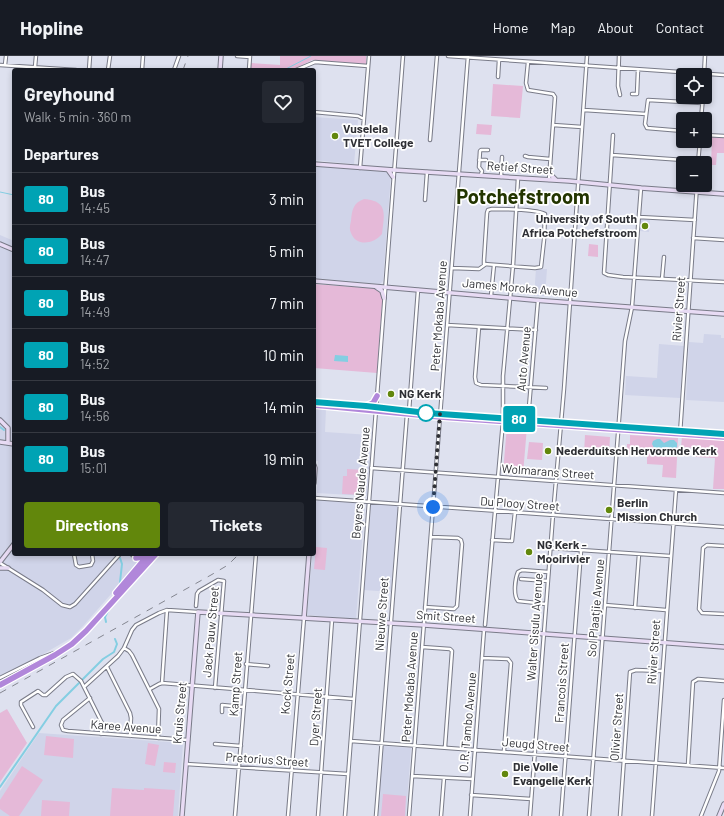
<!DOCTYPE html>
<meta charset="utf-8">
<style>
:root{--surface:#171b24;--page:#242831;--text:#f1f3f6;--muted:#9ea1a6;--line:#363941;--accent:#62870c}
body{margin:0;font-family:Barlow,sans-serif;background:var(--page);color:var(--text);height:100vh;display:flex;flex-direction:column;font-size:15px;white-space:nowrap}
*{box-sizing:border-box;margin:0}
p{font-size:13px;color:var(--muted)}
.icon{flex:none;width:22px;height:22px;fill:none;stroke:currentColor;stroke-width:2;stroke-linecap:round;stroke-linejoin:round}
.map{position:relative;flex:1;overflow:hidden}
.sheet{position:absolute;left:12px;top:12px;width:304px;height:488px;display:flex;flex-direction:column;background:var(--surface);border-radius:4px;box-shadow:0 2px 6px #0003}
.sheet>*{flex:none}
.badge{padding:0 8px;border-radius:3px;font-size:14px;line-height:26px}
.fabs{position:absolute;left:676px;top:12px;display:grid;gap:8px}
.fabs a{display:grid;place-items:center;width:36px;height:36px;border-radius:4px;background:var(--surface);box-shadow:0 2px 6px #0003;font-size:20px}
.you{position:absolute;width:20px;height:20px;margin:-10px;border:3px solid #fff;border-radius:50%;background:#1a73e8;box-shadow:0 0 0 6px #1a73e833}
.map>.badge{position:absolute;translate:-50% -50%;box-shadow:0 0 0 2px #fff}
h2{padding:0 12px;font-size:15px;line-height:36px}
.round{display:grid;place-items:center;flex:none;width:42px;height:42px;border-radius:4px;background:var(--page)}
.overview{display:flex;align-items:center;justify-content:space-between;height:68px;padding:0 12px}
h1{font-size:19px;font-weight:700;line-height:30px}
.primary-button{display:flex;gap:8px;margin-top:auto;padding:8px 12px}
.primary-button a{flex:1;height:46px;border-radius:4px;background:var(--accent);color:#fff;font-size:16px;font-weight:700;line-height:46px;text-align:center}
.primary-button a+a{background:var(--page);color:var(--text)}
ul{padding:0;list-style:none}
li{display:flex;align-items:center;gap:12px;height:52px;padding:0 12px;border-top:1px solid var(--line)}
li div{flex:1}
li b{display:block;font-size:15px}
li em{font-style:normal}
li .badge{min-width:44px;font-weight:700;text-align:center}
header{display:flex;align-items:center;gap:24px;box-sizing:border-box;height:56px;padding:0 20px;background:var(--surface);border-bottom:1px solid var(--line)}
header strong{font-size:19px}
nav{display:flex;gap:22px;margin-inline-start:auto;font-size:14px}
.map>svg:first-child{display:block}
</style>
<header>
<strong>Hopline</strong>
<nav><a>Home</a><a>Map</a><a>About</a><a>Contact</a></nav>
</header>
<div class="map">
<svg width="724" height="760" viewBox="0 0 724 760">
<rect width="100%" height="100%" fill="#dee1ef"/>
<path fill="#d0d4e9" d="M314,61L358,64L354,108L314,104Z
M314,109L387,115L391,119L383,225L380,228L314,223Z
M641,163H650L649,176L640,175Z
M0,179L14,185V498H146L84,569L71,582L0,623Z
M536,213H547L545,240H534Z
M704,278L721,279V282H724V346L686,344L689,286L703,287Z
M659,288L684,290L680,342L625,339L626,320L657,322Z
M314,352L326,353L325,376L371,379L367,440L317,437L318,405H314Z
M318,444L363,447L365,449L356,563L307,559L312,498H314V472L316,446Z
M372,447L396,449L398,451L391,536L364,534L371,449Z
M39,677L183,687L178,760H0V735Z
M382,690L411,692L406,760H377Z"/>
<path fill="#e5b9d8" d="M280,0H366V8L312,4L293,14H251V7L280,9Z
M493,28L523,30L520,62L491,60Z
M477,68L492,69L491,79L476,78Z
M712,81L724,82V97H717L716,109H711Z
M364,143C389,145 384,159 382,178C374,188 356,191 351,177C349,173 350,169 351,165C352,154 353,147 364,143Z
M589,188L598,189V201L588,200Z
M314,228L383,233L377,317L314,312Z
M509,367L525,369L527,371L523,418L503,417L507,369Z
M585,379L610,381L609,398L584,397Z
M630,379L678,382L676,422L662,421L663,409L647,408V399L627,398V388H630Z
M682,381L724,384V433H713L715,402L696,401V392L681,391Z
M529,386L543,387L542,404L527,403Z
M347,413L366,414L364,439L342,438L343,420H347Z
M316,491L327,492L325,514L314,513Z
M7,653L27,687L0,726V657Z
M46,680L74,683L73,702L44,699Z
M148,687L159,689L155,710L145,708Z
M164,706L176,707L175,717L163,716Z
M22,710L43,724L19,760H10L0,753V744Z
M112,732L144,734V732L175,734L173,760H110Z
M383,738L406,740L405,760H381Z
M42,744L70,746L69,760H41Z"/>
<path fill="#84cee2" d="M335,299L348,300V306L334,305Z
M657,383H660L664,387L670,384H674L677,387V391L672,394L666,391L659,395L654,392L652,388L653,385Z"/>
<g fill="none" stroke-linecap="round" stroke-linejoin="round">
<path stroke="#84cee2" stroke-width="1" d="M284,14L311,0
M0,136L14,139"/>
<path stroke="#84cee2" stroke-width="2" d="M0,371L4,374
M120,502L122,508L120,526
M106,566L105,561L108,555
M82,624L103,603L114,596L117,588L115,583
M0,731L56,650L79,627"/>
<g stroke="#797b88" stroke-width="4.5">
<path id="street" d="M237,0L250,1
M448,0L724,19
M619,0L618,30L620,39
M528,6L526,27L528,34L553,38L555,41L549,124
M0,9L76,14
M5,9L6,0
M35,11L36,0
M89,14L90,0
M108,14L110,0
M142,14L143,0
M174,14L179,0
M249,14L250,0
M296,14L315,6L368,10
M704,19L705,0
M498,21L499,4
M632,38H637L638,14
M584,54L646,58
M314,56L358,60L364,63
M701,63L703,41
M553,69L582,71
M683,75L647,72L645,68L648,44L702,47
M613,79L604,217L608,219L623,221L724,226
M705,79L724,80
M430,84L437,0
M612,99L698,105
M525,100L528,101L550,103
M479,104H486
M698,107L700,85
M360,112L369,0
M481,119L482,115L479,111L480,95L481,94H488
M501,121L502,101
M425,144L427,116
M492,153C504,153 536,153 545,158L544,184L541,211L535,212L484,208V204L487,157L488,154Z
M639,161L695,164
M693,182L724,184
M452,212L479,213L486,208
M662,223L664,201
M491,240L494,209
M447,269L536,274
M479,271L475,321L476,327L481,329L546,332
M409,355L418,234
M528,363L538,244
M680,378L697,129
M371,412L724,437
M314,442L724,471
M492,484L512,485L515,456
M724,490L707,489L703,492L699,553L702,557L724,558
M550,492L670,500
M74,498L76,509L79,511L91,509L93,505L92,498
M131,498L136,502
M0,507L43,534L62,549L70,551L75,548L120,498
M521,523L548,525
M546,548L518,545C513,539 515,523 518,516L522,514L548,516
M605,549L666,554
M196,550L197,538L199,535L218,524L224,525L215,632
M425,551L454,553L457,550L462,488L461,484L458,482L431,481
M635,552L639,498
M485,569L503,365V320L513,210L518,122
M422,591L450,593L452,595L445,691
M124,592L129,595L132,599L159,653L158,682
M482,602L508,603L511,607L504,695
M246,608L268,610
M107,611L130,657L131,662L130,680
M0,622L40,602L54,597
M162,627L167,554
M84,631L118,600L124,592L132,574L136,569L159,557L167,554L198,556
M150,633L159,628L162,627L354,643
M90,642L63,664L61,669L63,674L68,675L188,684
M222,656V649L243,651
M33,671L21,649V646L38,635L43,639H46L66,621L73,618L81,625L102,667L101,678
M351,685L724,712
M215,688L241,690
M186,708L348,718
M688,709L693,626L698,623L724,625
M412,720L472,723
M471,739L531,743
M235,760L256,498
M288,760L304,562
M318,760L332,564
M345,760L403,0
M376,760L407,358
M409,760L468,0
M441,760L444,722
M470,760L484,574
M530,760L553,459L564,333L587,0
M561,760L581,495
M589,760L625,285L632,251L641,132
M620,760L630,616L636,614L662,615
M652,760L676,434
M701,760L719,715L724,644"/>
</g>
<g stroke="#797b88" stroke-width="5.5">
<path id="secondary" d="M220,14L221,0
M314,108L394,114L569,125L641,132L724,138
M388,114L393,121
M550,118L556,124
M0,188L14,194
M314,225L533,244L724,258
M376,231L382,235L384,242
M0,364L8,372V387
M0,386L14,388
M314,409L315,412L314,427
M0,506L14,488
M0,512H8
M304,562L309,498
M182,760L198,556L424,569L724,591
M719,760L724,748"/>
</g>
<g stroke="#fff" stroke-width="8">
<path id="highway" d="M314,349L440,361L724,381
M366,350L373,347L377,340
M136,502L147,500
M116,537L149,498
M0,629L55,599L72,588L86,575L156,498"/>
</g>
<use href="#street" stroke="#fff" stroke-width="2.5"/>
<use href="#secondary" stroke="#e8dbf4" stroke-width="3.5"/>
<use href="#highway" stroke="#b187da" stroke-width="5.5"/>
<path stroke="#848690" stroke-width="1" stroke-dasharray="7 7" stroke-linecap="butt" d="M183,14L188,0
M0,637L211,519L228,509L239,498"/>
</g>
<g fill="none" stroke-linecap="round" stroke-linejoin="round">
<g stroke="#fff" stroke-width="9">
<path id="line" d="M314,346L366,350L427,357L724,378"/>
</g>
<use href="#line" stroke="#00a3b4" stroke-width="6"/>
<path stroke="#2f3035" stroke-width="4" stroke-dasharray="0 7.2" d="M426,357L440,358L433,451"/>
</g>
<g fill="#62870c" stroke="#fff" stroke-width="1.5">
<circle cx="335" cy="80" r="4"/>
<circle cx="645" cy="170" r="4"/>
<circle cx="391" cy="338" r="4"/>
<circle cx="548" cy="395" r="4"/>
<circle cx="609" cy="454" r="4"/>
<circle cx="529" cy="496" r="4"/>
<circle cx="505" cy="718" r="4"/>
</g>
<circle fill="#fff" stroke="#00a3b4" stroke-width="2" cx="426" cy="357" r="8"/>
<g text-anchor="middle" stroke-width="3.5" stroke-linejoin="round" paint-order="stroke">
<g font-size="12" font-weight="bold" fill="#2f3035" stroke="#fff" text-anchor="start">
<text x="343" y="77">Vuselela<tspan x="343" dy="14">TVET College</tspan></text>
<text x="637" y="167" text-anchor="end">University of South<tspan x="637" dy="14">Africa Potchefstroom</tspan></text>
<text x="399" y="342">NG Kerk</text>
<text x="556" y="399">Nederduitsch Hervormde Kerk</text>
<text x="617" y="451">Berlin<tspan x="617" dy="14">Mission Church</tspan></text>
<text x="537" y="493">NG Kerk -<tspan x="537" dy="14">Mooirivier</tspan></text>
<text x="513" y="715">Die Volle<tspan x="513" dy="14">Evangelie Kerk</tspan></text>
</g>
<g font-size="12" fill="#2f3035" stroke="#fff">
<text transform="translate(520 112) rotate(4)" y="4">Retief Street</text>
<text transform="translate(520 232) rotate(5)" y="4">James Moroka Avenue</text>
<text transform="translate(679 253) rotate(-86)" y="4">Rivier Street</text>
<text transform="translate(439 260) rotate(-86)" y="4">Peter Mokaba Avenue</text>
<text transform="translate(524 303) rotate(-85)" y="4">Auto Avenue</text>
<text transform="translate(548 416) rotate(4)" y="4">Wolmarans Street</text>
<text transform="translate(361 427) rotate(-85)" y="4">Beyers Naude Avenue</text>
<text transform="translate(520 448) rotate(4)" y="4">Du Plooy Street</text>
<text transform="translate(596 552) rotate(-85)" y="4">Sol Plaatjie Avenue</text>
<text transform="translate(382 558) rotate(-86)" y="4">Nieuwe Street</text>
<text transform="translate(446 561) rotate(4)" y="4">Smit Street</text>
<text transform="translate(535 571) rotate(-86)" y="4">Walter Sisulu Avenue</text>
<text transform="translate(211 576) rotate(-85)" y="4">Jack Pauw Street</text>
<text transform="translate(654 596) rotate(-86)" y="4">Rivier Street</text>
<text transform="translate(562 627) rotate(-86)" y="4">Francois Street</text>
<text transform="translate(236 628) rotate(-86)" y="4">Kamp Street</text>
<text transform="translate(288 628) rotate(-85)" y="4">Kock Street</text>
<text transform="translate(410 631) rotate(-86)" y="4">Peter Mokaba Avenue</text>
<text transform="translate(180 657) rotate(-85)" y="4">Kruis Street</text>
<text transform="translate(316 661) rotate(-86)" y="4">Dyer Street</text>
<text transform="translate(468 666) rotate(-85)" y="4">O.R. Tambo Avenue</text>
<text transform="translate(126 671) rotate(4)" y="4">Karee Avenue</text>
<text transform="translate(617 671) rotate(-86)" y="4">Olivier Street</text>
<text transform="translate(536 689) rotate(5)" y="4">Jeugd Street</text>
<text transform="translate(267 704) rotate(4)" y="4">Pretorius Street</text>
</g>
<g font-size="20" font-weight="bold" fill="#233500" stroke="#fff">
<text x="523" y="148">Potchefstroom</text>
</g>
</g>
</svg>
<div class="fabs">
<a><svg class="icon" aria-label="locate" viewBox="0 0 24 24"><circle cx="12" cy="12" r="6"/><path d="M12 2v4M12 18v4M2 12h4M18 12h4"/></svg></a>
<a>+</a>
<a>−</a>
</div>
<div class="you" style="left:433px;top:451px"></div>
<b class="badge" style="left:519px;top:363px;background:#00a3b4;color:#fff">80</b>
<section class="sheet">
<div class="overview"><div><h1>Greyhound</h1><p>Walk · 5 min · 360 m</p></div><a class="round"><svg class="icon" aria-label="heart" viewBox="0 0 24 24"><path d="M12 20l-8-8c-3-5 5-10 8-4 3-6 11-1 8 4z"/></svg></a></div>
<h2>Departures</h2>
<ul>
<li><span class="badge" style="background:#00a3b4;color:#fff">80</span><div><b>Bus</b><p>14:45</p></div><em>3 min</em></li>
<li><span class="badge" style="background:#00a3b4;color:#fff">80</span><div><b>Bus</b><p>14:47</p></div><em>5 min</em></li>
<li><span class="badge" style="background:#00a3b4;color:#fff">80</span><div><b>Bus</b><p>14:49</p></div><em>7 min</em></li>
<li><span class="badge" style="background:#00a3b4;color:#fff">80</span><div><b>Bus</b><p>14:52</p></div><em>10 min</em></li>
<li><span class="badge" style="background:#00a3b4;color:#fff">80</span><div><b>Bus</b><p>14:56</p></div><em>14 min</em></li>
<li><span class="badge" style="background:#00a3b4;color:#fff">80</span><div><b>Bus</b><p>15:01</p></div><em>19 min</em></li>
</ul>
<div class="primary-button"><a>Directions</a><a>Tickets</a></div>
</section>
</div>
